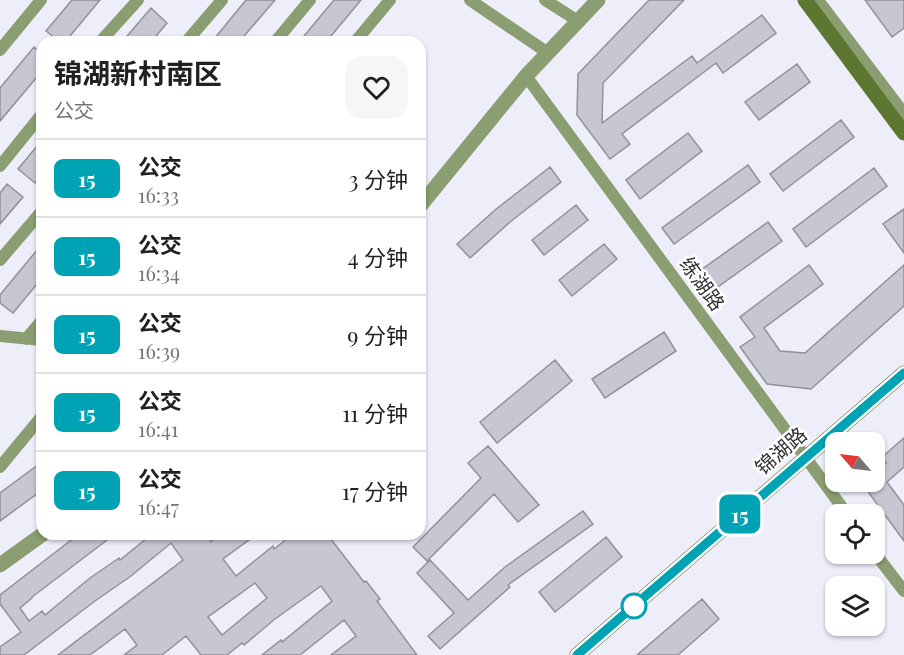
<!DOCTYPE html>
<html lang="zh">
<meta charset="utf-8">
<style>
:root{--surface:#fff;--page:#f6f6f6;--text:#202124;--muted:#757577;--line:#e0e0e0}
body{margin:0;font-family:"Playfair Display","Noto Sans SC",serif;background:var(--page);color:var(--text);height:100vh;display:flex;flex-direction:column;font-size:22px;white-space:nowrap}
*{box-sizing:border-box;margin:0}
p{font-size:20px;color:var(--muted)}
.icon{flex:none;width:33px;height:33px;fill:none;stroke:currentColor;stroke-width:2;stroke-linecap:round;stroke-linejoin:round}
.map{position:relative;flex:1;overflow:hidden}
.side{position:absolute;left:36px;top:36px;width:390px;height:504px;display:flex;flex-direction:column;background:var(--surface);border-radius:18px;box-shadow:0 2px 4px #0004}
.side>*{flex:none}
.badge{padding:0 12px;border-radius:9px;font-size:21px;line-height:39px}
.needle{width:39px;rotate:298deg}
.fabs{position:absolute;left:825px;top:432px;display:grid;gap:12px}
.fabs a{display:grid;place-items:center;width:60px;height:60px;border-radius:12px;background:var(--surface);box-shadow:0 2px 4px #0004;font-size:30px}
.map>.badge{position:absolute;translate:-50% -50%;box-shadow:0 0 0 3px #fff}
.round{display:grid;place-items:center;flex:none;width:63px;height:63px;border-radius:18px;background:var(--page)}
.overview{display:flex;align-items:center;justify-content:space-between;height:102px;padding:0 18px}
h1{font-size:28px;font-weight:700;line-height:45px}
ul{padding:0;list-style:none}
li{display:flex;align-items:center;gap:18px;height:78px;padding:0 18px;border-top:2px solid var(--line)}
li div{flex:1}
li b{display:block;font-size:22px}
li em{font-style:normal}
li .badge{min-width:66px;font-weight:700;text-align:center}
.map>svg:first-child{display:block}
</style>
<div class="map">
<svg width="904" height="655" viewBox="0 0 904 655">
<rect width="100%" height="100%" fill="#eeeefb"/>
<path fill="#c6c7d3" stroke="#90919c" stroke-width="1.5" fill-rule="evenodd" d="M72,0H100L65,42H60L46,31Z
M246,0H275L239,42H220L215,38Z
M334,0H361L326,42H299Z
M649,0H684L603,83L602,123L692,56L697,63L762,15L776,33L723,73L716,63L622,134L630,144L610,159L577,115L578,74Z
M865,0H904V28L892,37Z
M151,8L167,23L151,42H122Z
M34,47L42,54V71L0,121V88Z
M797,64L810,82L759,120L745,102Z
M841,120L854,137L783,191L770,174Z
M688,133L702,151L640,199L626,180Z
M42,140V174L35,183L18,169Z
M748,165L760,182L674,244L662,228Z
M550,167L561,182L510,222L470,258L457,244L495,210Z
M874,168L887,186L806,247L793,229Z
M7,184L23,197L0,224V193Z
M576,205L588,220L544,255L532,240Z
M904,209V253L883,224Z
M768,222L782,241L708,294L694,275Z
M42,244V278L13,313L0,303V295Z
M604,244L617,259L572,296L559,280Z
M809,265L823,284L764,328L780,351L805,353L904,265V306L811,389L767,384L740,347L755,337L740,317Z
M664,332L676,351L605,398L592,379Z
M555,360L572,381L497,443L480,422Z
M904,438V467L887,482L904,505V541L861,482H874V471L886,463L881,458Z
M488,446L539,505L518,522L494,494L427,561L413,547L481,478L468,463Z
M42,462V490L0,521V493Z
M583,511L593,524L508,585L510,587L440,649L428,636L454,613L417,573L430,560L468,600L505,567Z
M79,534H115L32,597V598L20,608L29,621L42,611L45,615L90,578L119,558L120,560L152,534H205L211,542L222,534H257L223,559L236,576L273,546L274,549L293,534H327L364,582L366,581L380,599L377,601L417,655H331L356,636L344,620L300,655H262L281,640L282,642L332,601L321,586L275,619L244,645L242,643L227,655H201L186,636L162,655H124L137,645L125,629L90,655H58L183,560L171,543L131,576L95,601L24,655H0V647L21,632L0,604V595ZM255,583L267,598L222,635L208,617Z
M606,537L622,557L555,612L539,592Z
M702,599L719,619L678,655H637Z"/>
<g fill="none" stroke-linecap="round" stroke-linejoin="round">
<path stroke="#8b9e71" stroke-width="12" d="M470,0L548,53
M545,0L578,21
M100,42L138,0
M186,42L222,0
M275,42L310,0
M355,42L390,0
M0,50L41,0
M526,76L847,514
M0,166L42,114
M0,260L42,211
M0,336L42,340
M26,339L42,320
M0,467L42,416
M874,552L904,591"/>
<path stroke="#8b9e71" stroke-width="15" d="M816,0L904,116
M420,206L526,76L598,0
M0,565L43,534"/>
<path stroke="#5d7630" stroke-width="15" d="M805,0L904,133
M577,655L904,373"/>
</g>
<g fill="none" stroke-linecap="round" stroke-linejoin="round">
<g stroke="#fff" stroke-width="14">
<path id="line" d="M577,655L904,373"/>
</g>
<use href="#line" stroke="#00a3b4" stroke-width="9"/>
</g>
<circle fill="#fff" stroke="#00a3b4" stroke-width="3" cx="634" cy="606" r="12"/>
<g text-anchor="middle" stroke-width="5" stroke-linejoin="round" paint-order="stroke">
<g font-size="20" fill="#313136" stroke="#fff">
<text transform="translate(702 284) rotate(54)" y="7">练湖路</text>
<text transform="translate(781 451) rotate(-41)" y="7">锦湖路</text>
</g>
</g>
</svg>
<div class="fabs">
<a><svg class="needle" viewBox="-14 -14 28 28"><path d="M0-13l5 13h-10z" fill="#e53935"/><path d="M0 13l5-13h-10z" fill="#757577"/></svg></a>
<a><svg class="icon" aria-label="locate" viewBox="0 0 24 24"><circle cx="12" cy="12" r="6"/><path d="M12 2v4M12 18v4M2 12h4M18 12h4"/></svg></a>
<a><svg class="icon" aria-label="layers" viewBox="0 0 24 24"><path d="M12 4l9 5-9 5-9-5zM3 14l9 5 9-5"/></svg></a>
</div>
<b class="badge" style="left:740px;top:514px;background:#00a3b4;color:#fff">15</b>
<section class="side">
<div class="overview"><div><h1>锦湖新村南区</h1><p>公交</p></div><a class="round"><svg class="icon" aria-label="heart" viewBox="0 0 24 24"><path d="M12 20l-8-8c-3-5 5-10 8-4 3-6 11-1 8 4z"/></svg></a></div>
<ul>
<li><span class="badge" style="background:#00a3b4;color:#fff">15</span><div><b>公交</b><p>16:33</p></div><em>3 分钟</em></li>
<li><span class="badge" style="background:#00a3b4;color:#fff">15</span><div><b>公交</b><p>16:34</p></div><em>4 分钟</em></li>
<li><span class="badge" style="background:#00a3b4;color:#fff">15</span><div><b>公交</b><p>16:39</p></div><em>9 分钟</em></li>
<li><span class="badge" style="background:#00a3b4;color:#fff">15</span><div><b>公交</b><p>16:41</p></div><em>11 分钟</em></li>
<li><span class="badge" style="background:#00a3b4;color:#fff">15</span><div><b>公交</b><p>16:47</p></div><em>17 分钟</em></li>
</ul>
</section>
</div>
